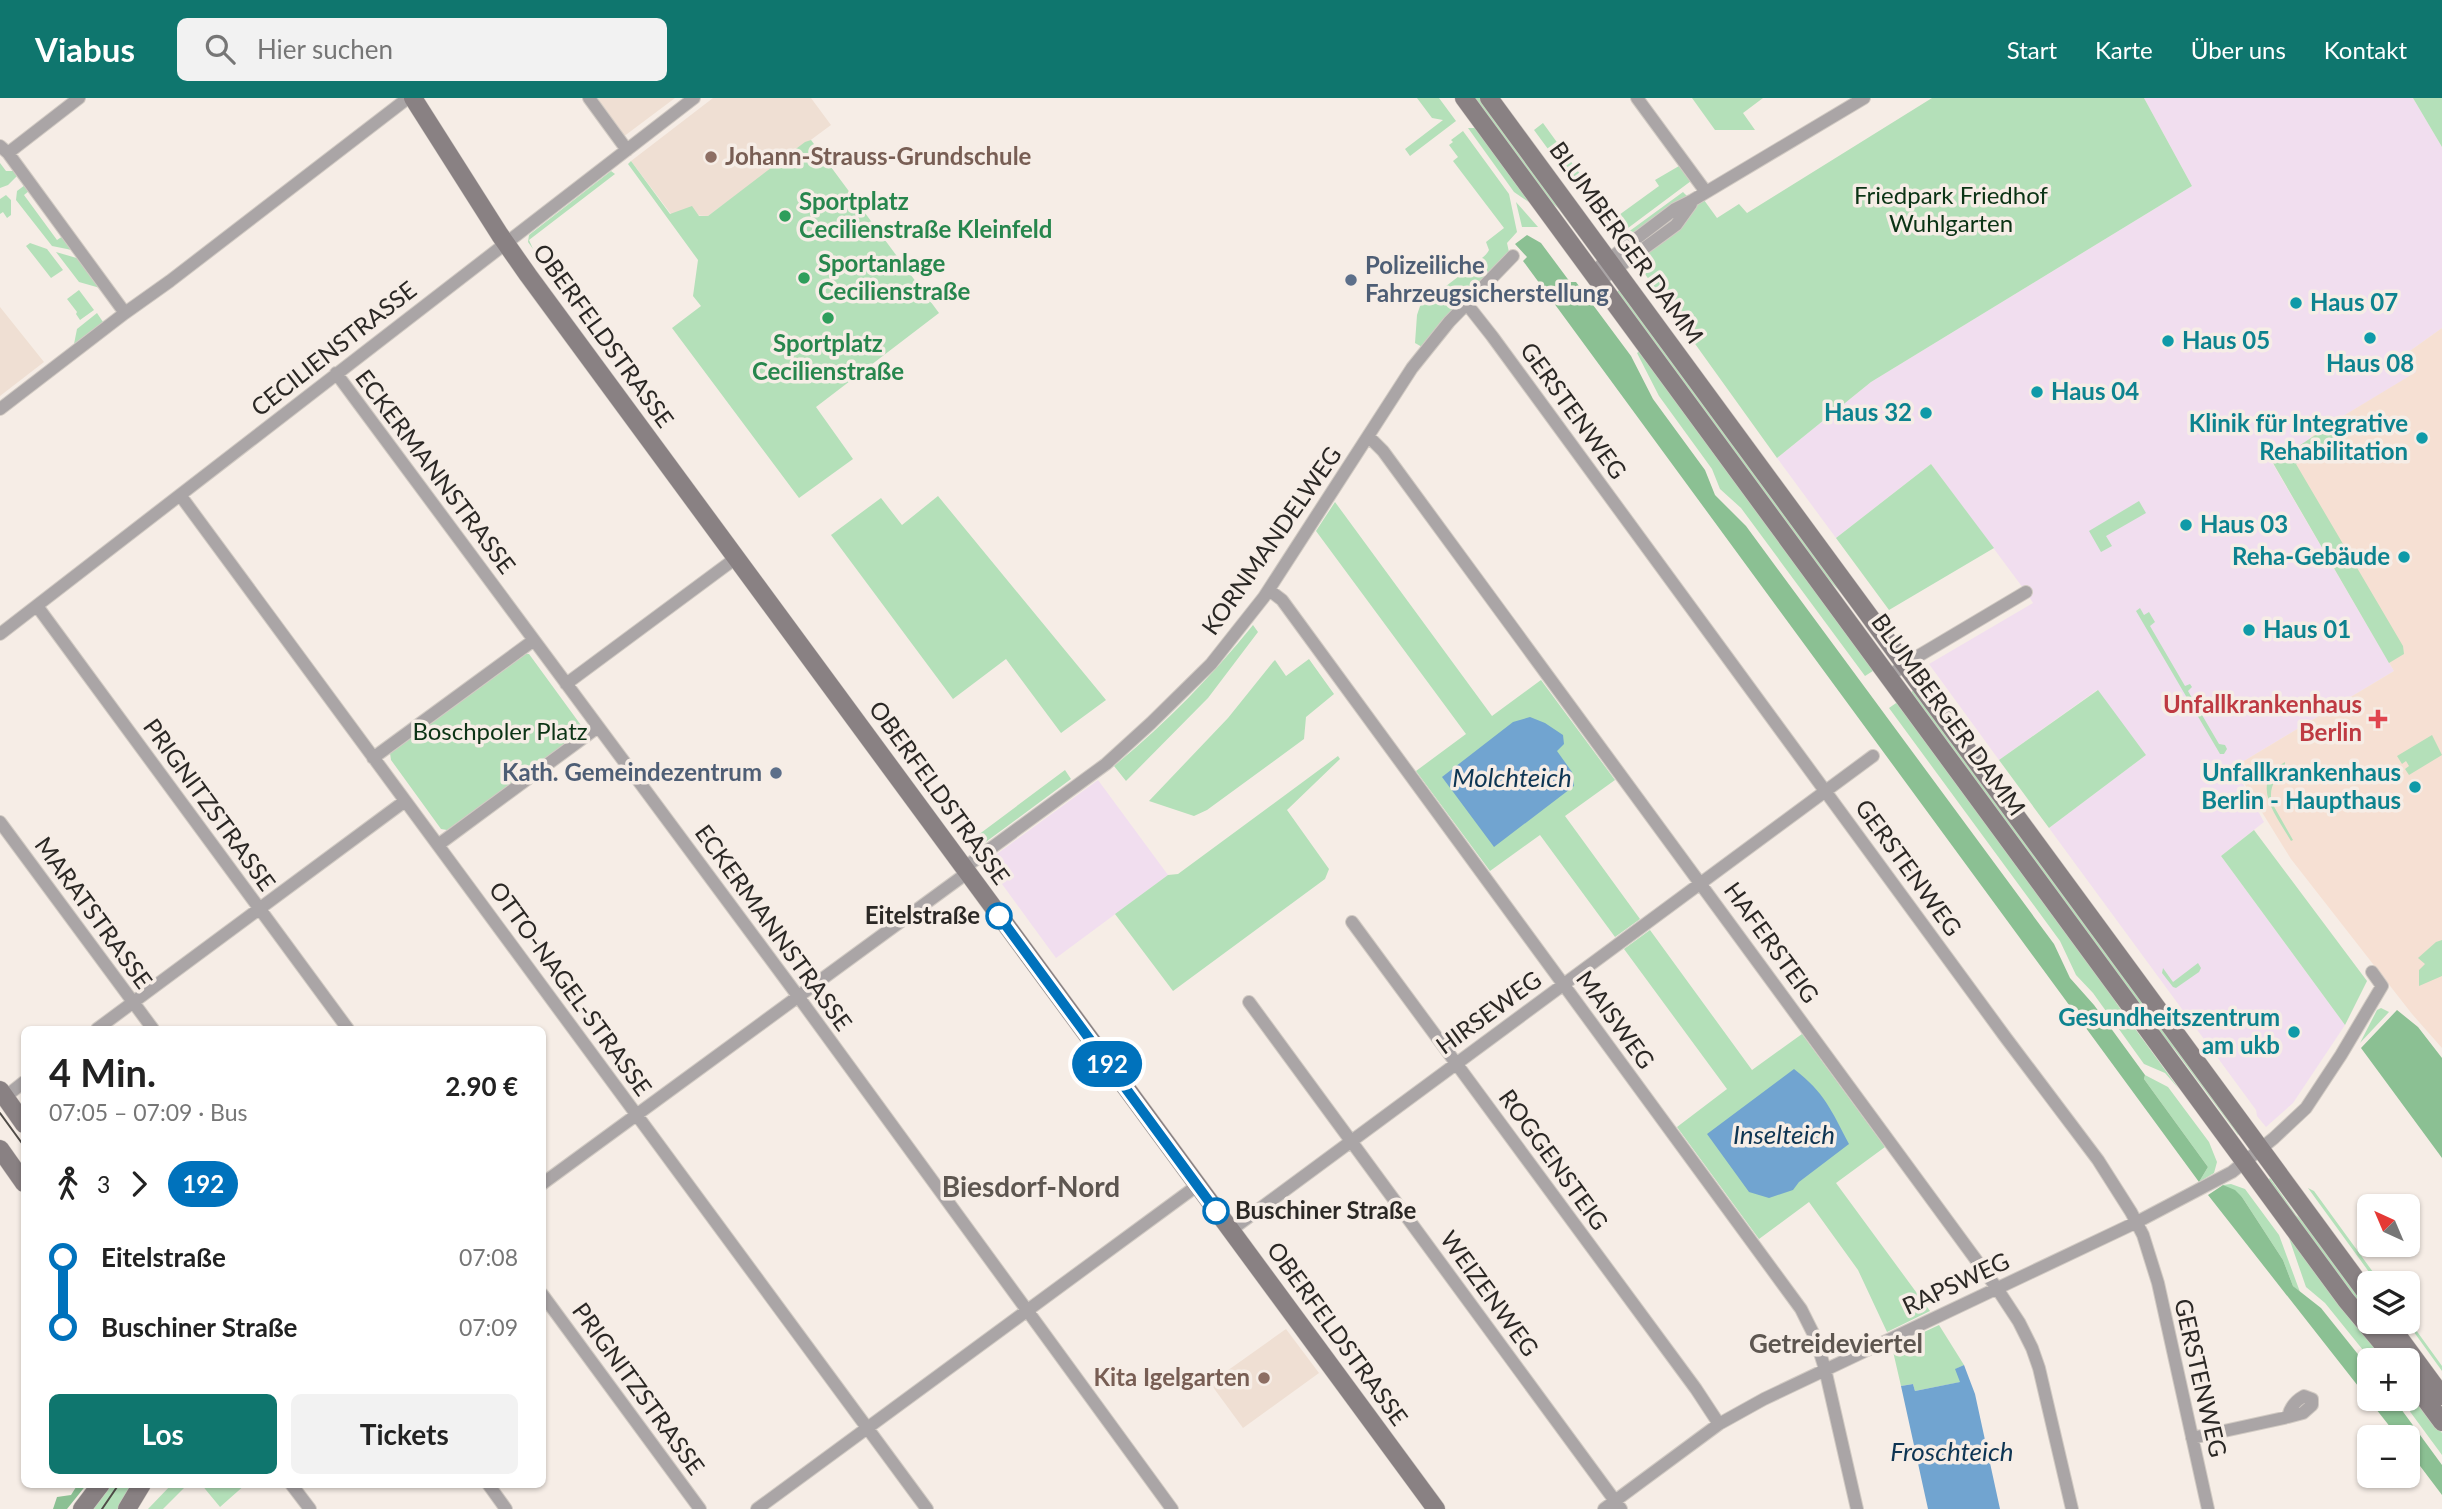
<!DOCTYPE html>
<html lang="de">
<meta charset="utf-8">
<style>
:root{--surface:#fff;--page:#f2f2f2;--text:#222;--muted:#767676;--accent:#0f766e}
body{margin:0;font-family:Lato,sans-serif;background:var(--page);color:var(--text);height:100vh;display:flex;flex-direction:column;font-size:26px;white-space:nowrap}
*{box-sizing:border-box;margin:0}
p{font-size:23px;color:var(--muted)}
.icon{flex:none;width:38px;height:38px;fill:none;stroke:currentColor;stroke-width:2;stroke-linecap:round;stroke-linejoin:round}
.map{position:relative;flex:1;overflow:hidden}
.drawer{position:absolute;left:21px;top:928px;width:525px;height:462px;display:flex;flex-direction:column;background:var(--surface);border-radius:10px;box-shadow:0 2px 5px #0004}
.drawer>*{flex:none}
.badge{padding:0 14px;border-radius:23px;font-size:24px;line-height:46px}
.needle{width:46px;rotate:316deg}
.tools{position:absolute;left:2357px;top:1096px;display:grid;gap:14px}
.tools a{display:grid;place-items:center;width:63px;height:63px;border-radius:10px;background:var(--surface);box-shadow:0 2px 5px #0004;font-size:35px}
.map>.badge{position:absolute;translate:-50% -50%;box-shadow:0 0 0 4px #fff}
.legs{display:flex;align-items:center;gap:10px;height:77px;padding:0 28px;font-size:23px}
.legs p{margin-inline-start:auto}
.summary{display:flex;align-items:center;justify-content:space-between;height:119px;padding:0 28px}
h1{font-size:38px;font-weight:700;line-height:52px}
.cta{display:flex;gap:14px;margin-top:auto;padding:14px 28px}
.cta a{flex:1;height:80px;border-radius:10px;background:var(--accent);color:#fff;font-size:28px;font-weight:700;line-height:80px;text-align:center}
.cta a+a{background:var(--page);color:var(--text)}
ul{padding:0 28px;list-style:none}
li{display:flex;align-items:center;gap:24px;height:70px;font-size:26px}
li i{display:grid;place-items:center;width:10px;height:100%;margin:0 9px;background:currentColor}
li i::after{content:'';width:18px;height:18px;margin:-9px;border:5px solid;border-radius:50%;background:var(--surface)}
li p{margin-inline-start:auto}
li:first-child i{background:linear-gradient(#0000 50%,currentColor 0)}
li:last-child i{background:linear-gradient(currentColor 50%,#0000 0)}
header{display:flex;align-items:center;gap:42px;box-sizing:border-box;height:98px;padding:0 35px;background:var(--accent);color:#fff}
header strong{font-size:33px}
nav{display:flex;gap:38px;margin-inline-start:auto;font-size:24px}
.search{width:490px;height:63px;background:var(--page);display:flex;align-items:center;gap:18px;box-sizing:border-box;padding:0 24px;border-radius:10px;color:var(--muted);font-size:26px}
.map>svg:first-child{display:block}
</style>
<header>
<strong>Viabus</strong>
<div class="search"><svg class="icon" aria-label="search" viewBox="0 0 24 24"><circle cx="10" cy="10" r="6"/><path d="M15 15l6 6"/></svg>Hier suchen</div>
<nav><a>Start</a><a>Karte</a><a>Über uns</a><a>Kontakt</a></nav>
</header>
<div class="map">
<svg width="2442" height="1411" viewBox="0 0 2442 1411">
<rect width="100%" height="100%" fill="#f6ede6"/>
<path fill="#f1deef" d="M2144,0H2413L2442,49V230L2407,255L2417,274L2315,335L2307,343L2273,366L2394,573L2234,669L2264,724L2221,758L2345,927L2293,1005L2266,1029L2257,1018L2256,1012L2049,730L2146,657L2097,592L1999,662L1929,566L2033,505L2026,494L1931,366L1836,440L1777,360L1871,284L2192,88Z
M1098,682L1168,777L1056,860L986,764Z"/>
<path fill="#efdfd3" d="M594,0H675L623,39Z
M713,0H811L831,27L708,118L671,116L631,63Z
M0,209L44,264L0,298Z
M1286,1231L1319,1275L1243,1330L1210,1285Z"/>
<path fill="#f6e0d3" d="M2442,230V950L2412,916L2291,761L2234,669L2394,573L2273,365L2307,343L2315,335L2416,274L2407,255Z"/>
<path fill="#b4e0b9" d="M1417,0H1439L1456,23L1410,58L1405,51L1443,22L1432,20Z
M1473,0H1481L1591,154L1558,110L1546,100Z
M1692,0H1763L1743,15L1755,32H1715Z
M1932,0H2144L2192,88L1871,284L1777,360L1642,172L1638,162L1694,109L1704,102L1717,120L1739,106L1747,115Z
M2413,0H2442V49Z
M1543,25L1609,116L1615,112L1619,117L1659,88L1655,82L1679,68L1691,83L1616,139L1612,138L1534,32Z
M1468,30H1479L1533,107L1514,94Z
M1463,33L1509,96L1517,134L1507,145L1509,154L1422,249L1415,245L1417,217L1420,208L1467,172C1473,163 1484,162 1489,152L1486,144L1504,130L1453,63L1458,59L1449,47L1453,44L1451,42Z
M811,42L939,215L816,309L853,361L799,400L672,230L701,208L693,198L698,162L628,66L631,63L670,116L692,108L699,118H708L805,44Z
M0,65L6,73H15L18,77L8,87L0,90Z
M611,73L615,76L529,142L533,151L528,144L529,137Z
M25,87L29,93L24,97L57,142L63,138L72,152L52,148L16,102L17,93Z
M1683,94L1689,100L1623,144L1620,140Z
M6,97L11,102V117L7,120L3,114L0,116V101Z
M1516,104L1538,129H1522Z
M30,145L47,151L63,172L51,180L26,148Z
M56,154L80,161L100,190L79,184Z
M1622,190L1842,496L1815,467L1615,195Z
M79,192L94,212L80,222L76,216L77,214L67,201Z
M97,215L103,224L74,246L77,231Z
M1641,252L1876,571L1865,578L1741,410L1720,391L1712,371L1659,298L1637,255Z
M2341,320L2349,334L2296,366L2403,548L2404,556L2389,565L2273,365Z
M1931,366L1994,450L1889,512L1836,440Z
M938,398L1106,602L1061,635L1006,561L953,601L831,437L881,400L902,427Z
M2139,403L2146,415L2106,438L2112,448L2101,454L2089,433Z
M1335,404L1492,618L1541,582L1615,682L1565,718L1640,821L1615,839L1540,737L1490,773L1416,673L1466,636L1316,433Z
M2140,510L2144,517L2149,514L2155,524L2150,528L2185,588L2190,586L2192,589L2188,593L2219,646L2225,647L2227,651L2224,656H2220L2136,513Z
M1253,527L1258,534L1208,600L1126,683L1114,668C1165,626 1211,579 1253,527Z
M526,556H529L583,630V633L447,732L441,731L391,662L390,655Z
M1309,561L1334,596L1306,619L1304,641L1207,712L1194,718L1149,703L1228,620L1273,564L1275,562L1286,578Z
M1916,590L2241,1034L2238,1037L2174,951L2164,941L1909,596Z
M2098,592L2146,657L2049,730L1999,662Z
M1899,603L2099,875L2117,906L2179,991L2165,975L2144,966L2093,895L2076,877L2060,843L1889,610Z
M2432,637L2442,657L2409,677L2405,671L2409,668L2406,663L2402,666L2397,658Z
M1338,658L1340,661L1287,712L1329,771L1325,781L1173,893L1115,816L1168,777L1178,776Z
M2285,664V669C2276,679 2268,690 2272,705L2293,742L2291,743C2276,717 2248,685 2285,664Z
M1065,672L1071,681L983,746L970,743Z
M2254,732L2367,883L2345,927L2221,758Z
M1650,832L1752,972L1802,936L1885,1049L1836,1085L1930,1213L1887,1234L1858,1172L1809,1104L1759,1141L1677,1029L1727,991L1624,851Z
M2442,842V878L2419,888V872L2425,866L2418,860L2436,844Z
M2198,865L2201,870L2199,874L2176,890L2173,889L2162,875L2163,870L2173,884Z
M2381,910L2389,914L2360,945L2377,912Z
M2145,977L2168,989L2209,1044L2217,1064L2214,1075L2199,1084L2208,1069L2144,981Z
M2270,1080L2296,1117L2314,1133L2369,1210V1220L2266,1084Z
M2231,1086L2245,1091L2279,1137L2300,1194L2293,1188L2283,1162L2242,1099L2223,1087Z
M2308,1090L2314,1093L2381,1185H2377Z
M2292,1138L2388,1262H2371L2325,1205L2306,1189L2289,1140Z
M2408,1221L2442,1268V1273L2406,1223Z
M1939,1227L1964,1267L1956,1271L1961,1284L1915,1293L1913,1286L1901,1288L1892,1249Z
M2408,1288L2442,1335V1357L2400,1300H2408Z
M107,1386H136L120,1411H89Z
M172,1386H188L163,1411H148Z
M201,1386H246L220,1409Z"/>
<path fill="#8bc093" d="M1527,137L1541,145L1570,184H1576L1631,258L1653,301L1705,372L1715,397L1746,428L2054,846L2070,880L2094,907L2145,977L2144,981L2208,1069L2199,1084L1523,163L1527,159L1515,146Z
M2397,912L2418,929L2442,960V1060L2361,950Z
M2223,1087L2235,1092L2242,1099L2283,1162L2293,1188L2321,1210L2369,1270L2370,1300H2393L2442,1367V1397L2408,1352V1339H2398L2208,1097Z
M78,1386H87L67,1411H53L57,1399L71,1397Z"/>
<path fill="#71a4d0" d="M1530,619L1545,625L1563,637L1564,646L1557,653L1572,674L1574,688L1494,749L1442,679L1513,624Z
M1794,971C1825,995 1831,1012 1849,1046L1799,1084L1793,1092L1769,1100L1749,1094L1707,1036Z
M1964,1267L1975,1296L2000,1411H1928L1901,1288L1913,1286L1915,1293L1960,1284L1955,1271Z"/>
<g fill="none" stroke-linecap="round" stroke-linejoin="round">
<g stroke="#d1cac3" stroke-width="14">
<path id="street" d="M589,0L627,52
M1637,0L1706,94
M0,48L8,55L125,215
M8,55L79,0
M1591,175L1675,111L1693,102L1864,0
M1598,184L1676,127L1691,106
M1466,205L1492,238L2006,940L2098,1062L2131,1114L2143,1137L2158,1185L2208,1411
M336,275L792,890L1172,1411
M0,311L125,215L170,183L408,0
M1368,338L1383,353L1996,1189L2019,1224L2032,1250L2039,1270L2072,1411
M180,397L927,1411
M1269,492L1282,502L1801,1211L1815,1239L1825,1271L1857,1411
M37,508L348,931
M0,536L694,0
M1889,578L1920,557L2026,494
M566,586L736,460
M373,660L534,542
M0,724L153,931
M438,747L598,629
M964,770L1106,666L1151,625L1211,566L1264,499L1412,270L1449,224L1513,158
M1352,824L1696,1291L1719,1326
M1249,904L1621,1411
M97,931L405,703
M5,999L24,984
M542,1086L967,775
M1231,1132L1873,658
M542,1196L700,1411
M2192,1340L2288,1319L2303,1315L2312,1307V1301L2304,1298C2295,1303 2290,1309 2288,1319
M291,1386L310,1411
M488,1386L506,1411
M757,1411L1198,1087
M1604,1411L1719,1326L1764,1301L2137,1124L2232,1074L2274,1040L2306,1010L2341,957L2382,888L2372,874"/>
</g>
<g stroke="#d1cac3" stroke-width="19">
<path id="secondary" d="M413,0L500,137L528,177L1436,1411
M1464,0L2346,1202L2396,1262
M1489,0L2370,1200
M0,992L24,1026
M0,1051L24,1085
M2387,1223L2442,1298
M2408,1278L2442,1324
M82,1411L101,1386
M127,1411L142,1386"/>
</g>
<use href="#street" stroke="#aaa5a6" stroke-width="12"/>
<use href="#secondary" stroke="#898183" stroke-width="18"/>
<path stroke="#504c48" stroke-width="2" d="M0,1015L24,1048
M102,1411L119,1386"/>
</g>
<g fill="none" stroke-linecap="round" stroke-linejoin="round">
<g stroke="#fff" stroke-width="16">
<path id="line-1" d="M999,818L1216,1113"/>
</g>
<use href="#line-1" stroke="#0072bc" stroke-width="10"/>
</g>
<g fill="#8d6e63" stroke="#f6ede6" stroke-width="2.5">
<circle cx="711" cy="59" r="7"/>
<circle cx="1264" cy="1280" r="7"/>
</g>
<g fill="#2e9e5b" stroke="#f6ede6" stroke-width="2.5">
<circle cx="785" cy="118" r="7"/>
<circle cx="804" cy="180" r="7"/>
<circle cx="828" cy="220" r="7"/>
</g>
<g fill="#5c6f8a" stroke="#f6ede6" stroke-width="2.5">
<circle cx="1351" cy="182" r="7"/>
<circle cx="776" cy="675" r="7"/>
</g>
<g fill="#0f9aa8" stroke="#f6ede6" stroke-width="2.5">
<circle cx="2296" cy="205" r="7"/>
<circle cx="2370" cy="240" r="7"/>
<circle cx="2168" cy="243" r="7"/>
<circle cx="2037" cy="294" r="7"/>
<circle cx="1926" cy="315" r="7"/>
<circle cx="2422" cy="340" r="7"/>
<circle cx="2186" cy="427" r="7"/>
<circle cx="2404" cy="459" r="7"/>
<circle cx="2249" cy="532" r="7"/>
<circle cx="2415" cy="689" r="7"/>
<circle cx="2294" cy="934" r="7"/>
</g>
<path fill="#e0444e" stroke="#f6ede6" stroke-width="2.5" d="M2374.5 610.5h7v7h7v7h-7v7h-7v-7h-7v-7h7z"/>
<g fill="#fff" stroke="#0072bc" stroke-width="3.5">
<circle cx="999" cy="818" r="12"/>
<circle cx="1216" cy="1113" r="12"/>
</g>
<g text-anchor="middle" stroke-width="7" stroke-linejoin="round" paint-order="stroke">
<g font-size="24" font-weight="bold" fill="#785e54" stroke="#f6ede6" text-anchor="start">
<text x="725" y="67">Johann-Strauss-Grundschule</text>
<text x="1250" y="1288" text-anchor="end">Kita Igelgarten</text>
</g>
<g font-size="24" fill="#0b3315" stroke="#f6ede6">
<text x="1951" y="106">Friedpark Friedhof<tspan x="1951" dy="28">Wuhlgarten</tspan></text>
<text x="500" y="642">Boschpoler Platz</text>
</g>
<g font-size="24" font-weight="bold" fill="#27864d" stroke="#f6ede6" text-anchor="start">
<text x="799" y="112">Sportplatz<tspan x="799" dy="28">Cecilienstraße Kleinfeld</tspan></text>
<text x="818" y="174">Sportanlage<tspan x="818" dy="28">Cecilienstraße</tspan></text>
<text x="828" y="254" text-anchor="middle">Sportplatz<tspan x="828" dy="28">Cecilienstraße</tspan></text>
</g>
<g font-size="24" fill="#2b2825" stroke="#f6ede6">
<text transform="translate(1626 145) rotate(54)" y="8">BLUMBERGER DAMM</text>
<text transform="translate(603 238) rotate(54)" y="8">OBERFELDSTRASSE</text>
<text transform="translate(334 251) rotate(-38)" y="8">CECILIENSTRASSE</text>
<text transform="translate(1573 313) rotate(54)" y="8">GERSTENWEG</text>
<text transform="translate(435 374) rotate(53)" y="8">ECKERMANNSTRASSE</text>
<text transform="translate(1272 443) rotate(-55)" y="8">KORNMANDELWEG</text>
<text transform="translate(1948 617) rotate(54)" y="8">BLUMBERGER DAMM</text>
<text transform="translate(939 695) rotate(54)" y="8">OBERFELDSTRASSE</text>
<text transform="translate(209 707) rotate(54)" y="8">PRIGNITZSTRASSE</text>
<text transform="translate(1908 770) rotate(54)" y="8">GERSTENWEG</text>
<text transform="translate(93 815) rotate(54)" y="8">MARATSTRASSE</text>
<text transform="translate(773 830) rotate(54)" y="8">ECKERMANNSTRASSE</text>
<text transform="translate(1771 845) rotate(54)" y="8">HAFERSTEIG</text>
<text transform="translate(570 891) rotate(54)" y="8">OTTO-NAGEL-STRASSE</text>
<text transform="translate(1489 915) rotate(-36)" y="8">HIRSEWEG</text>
<text transform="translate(1615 922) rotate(54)" y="8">MAISWEG</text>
<text transform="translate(1553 1062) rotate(54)" y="8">ROGGENSTEIG</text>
<text transform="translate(1956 1186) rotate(-25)" y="8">RAPSWEG</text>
<text transform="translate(1489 1196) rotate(54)" y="8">WEIZENWEG</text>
<text transform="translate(1337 1236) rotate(54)" y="8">OBERFELDSTRASSE</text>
<text transform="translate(2200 1280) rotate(77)" y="8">GERSTENWEG</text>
<text transform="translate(638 1291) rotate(54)" y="8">PRIGNITZSTRASSE</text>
</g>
<g font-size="24" font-weight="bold" fill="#4e5e75" stroke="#f6ede6" text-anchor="start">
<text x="1365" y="176">Polizeiliche<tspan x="1365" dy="28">Fahrzeugsicherstellung</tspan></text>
<text x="762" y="683" text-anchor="end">Kath. Gemeindezentrum</text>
</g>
<g font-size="24" font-weight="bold" fill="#0d838f" stroke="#f6ede6" text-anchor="start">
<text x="2310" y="213">Haus 07</text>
<text x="2182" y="251">Haus 05</text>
<text x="2370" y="274" text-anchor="middle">Haus 08</text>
<text x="2051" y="302">Haus 04</text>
<text x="1912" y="323" text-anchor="end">Haus 32</text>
<text x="2408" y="334" text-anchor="end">Klinik für Integrative<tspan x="2408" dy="28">Rehabilitation</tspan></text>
<text x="2200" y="435">Haus 03</text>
<text x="2390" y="467" text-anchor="end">Reha-Gebäude</text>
<text x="2263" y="540">Haus 01</text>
<text x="2401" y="683" text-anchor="end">Unfallkrankenhaus<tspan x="2401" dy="28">Berlin - Haupthaus</tspan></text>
<text x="2280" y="928" text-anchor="end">Gesundheitszentrum<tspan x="2280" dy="28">am ukb</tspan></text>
</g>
<g font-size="24" font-weight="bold" fill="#be3a42" stroke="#f6ede6" text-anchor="end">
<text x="2362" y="615">Unfallkrankenhaus<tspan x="2362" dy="28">Berlin</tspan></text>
</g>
<g font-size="24" font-weight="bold" fill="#2b2825" stroke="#f6ede6" text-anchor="end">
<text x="980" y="826">Eitelstraße</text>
<text x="1235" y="1121" text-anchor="start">Buschiner Straße</text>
</g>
<g font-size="26" font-style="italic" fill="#0e3553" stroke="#f6ede6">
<text x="1512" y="689">Molchteich</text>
<text x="1784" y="1046">Inselteich</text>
<text x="1952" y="1363">Froschteich</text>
</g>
<g font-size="26" font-weight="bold" fill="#5d5650" stroke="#f6ede6">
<text x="1836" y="1255">Getreideviertel</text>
</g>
<g font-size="28" font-weight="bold" fill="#5d5650" stroke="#f6ede6">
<text x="1031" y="1099">Biesdorf-Nord</text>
</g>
</g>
</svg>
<div class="tools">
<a><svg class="needle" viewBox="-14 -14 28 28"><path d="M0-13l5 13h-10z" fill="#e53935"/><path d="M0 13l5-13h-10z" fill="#767676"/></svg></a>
<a><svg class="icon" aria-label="layers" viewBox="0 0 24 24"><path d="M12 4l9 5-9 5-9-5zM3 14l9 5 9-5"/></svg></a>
<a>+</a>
<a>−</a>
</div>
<b class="badge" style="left:1107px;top:966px;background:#0072bc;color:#fff">192</b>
<section class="drawer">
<div class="summary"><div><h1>4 Min.</h1><p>07:05 – 07:09 · Bus</p></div><b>2.90 €</b></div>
<div class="legs"><svg class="icon" aria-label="walk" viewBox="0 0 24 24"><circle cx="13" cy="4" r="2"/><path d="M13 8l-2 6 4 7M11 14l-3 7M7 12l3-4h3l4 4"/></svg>3<svg class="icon" aria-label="forward" viewBox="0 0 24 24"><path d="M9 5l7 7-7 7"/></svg><b class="badge" style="background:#0072bc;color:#fff">192</b></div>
<ul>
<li><i style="color:#0072bc"></i><b>Eitelstraße</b><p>07:08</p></li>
<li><i style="color:#0072bc"></i><b>Buschiner Straße</b><p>07:09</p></li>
</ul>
<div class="cta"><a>Los</a><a>Tickets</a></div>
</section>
</div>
